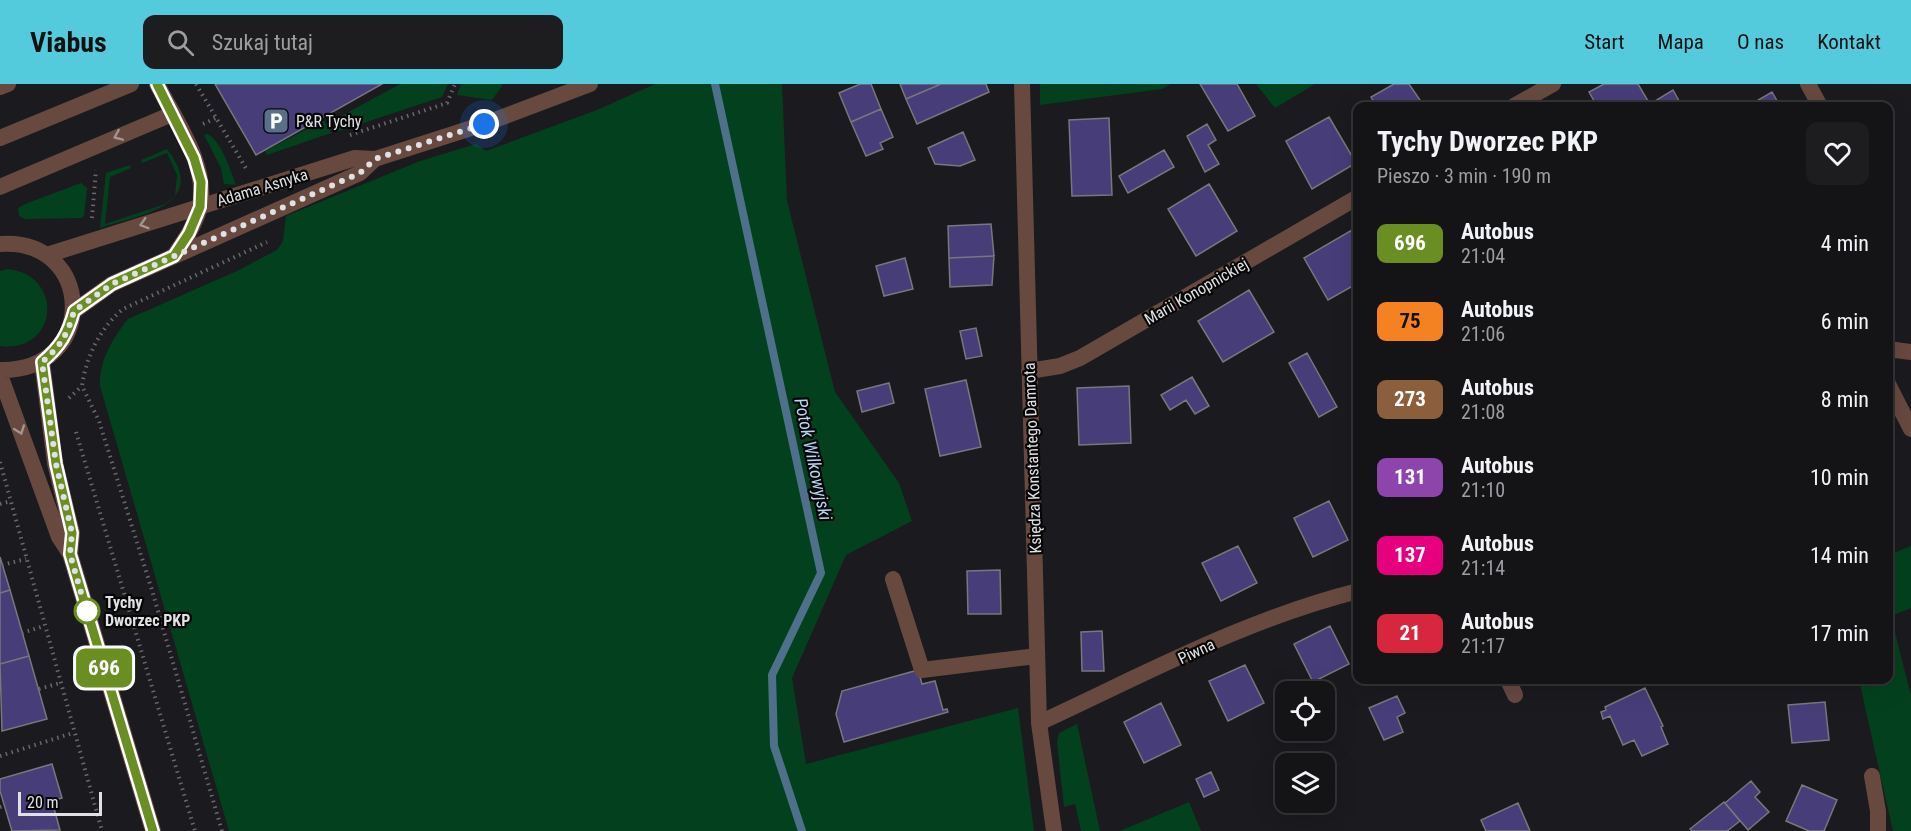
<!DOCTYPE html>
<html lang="pl">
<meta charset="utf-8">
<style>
:root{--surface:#141417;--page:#1d1d20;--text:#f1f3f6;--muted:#9d9ea1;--line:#333336;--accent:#54cadd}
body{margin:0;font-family:"Roboto Condensed",sans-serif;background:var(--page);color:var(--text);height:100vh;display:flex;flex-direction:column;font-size:22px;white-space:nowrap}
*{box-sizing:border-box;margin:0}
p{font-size:20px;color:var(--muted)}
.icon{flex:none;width:33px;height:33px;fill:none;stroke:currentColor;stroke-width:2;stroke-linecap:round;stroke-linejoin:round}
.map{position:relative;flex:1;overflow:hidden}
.panel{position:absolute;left:1353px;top:18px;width:540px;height:582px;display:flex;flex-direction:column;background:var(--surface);border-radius:12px;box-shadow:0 6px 24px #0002,0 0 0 2px var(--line)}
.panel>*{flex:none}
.badge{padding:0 12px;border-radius:9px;font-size:21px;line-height:39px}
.tools{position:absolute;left:1275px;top:597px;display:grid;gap:12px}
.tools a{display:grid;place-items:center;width:60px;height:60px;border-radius:12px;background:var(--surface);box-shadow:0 6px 24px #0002,0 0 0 2px var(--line);font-size:30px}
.scale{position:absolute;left:18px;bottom:15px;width:84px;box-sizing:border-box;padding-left:6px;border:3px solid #e1e1e4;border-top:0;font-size:16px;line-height:21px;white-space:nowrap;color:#e1e1e4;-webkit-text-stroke:4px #060607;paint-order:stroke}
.you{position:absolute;width:30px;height:30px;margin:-15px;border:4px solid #fff;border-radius:50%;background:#1a73e8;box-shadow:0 0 0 9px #1a73e833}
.map>.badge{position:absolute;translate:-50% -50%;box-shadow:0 0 0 3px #fff}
.round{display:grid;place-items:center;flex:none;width:63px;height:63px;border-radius:12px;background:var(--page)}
.head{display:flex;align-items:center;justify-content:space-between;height:102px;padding:0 24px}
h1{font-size:28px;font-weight:700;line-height:45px}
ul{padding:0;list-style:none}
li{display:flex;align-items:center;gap:18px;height:78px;padding:0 24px}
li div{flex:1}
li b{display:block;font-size:22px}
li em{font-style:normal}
li .badge{min-width:66px;font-weight:700;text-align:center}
header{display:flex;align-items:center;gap:36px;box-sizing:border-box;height:84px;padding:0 30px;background:var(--accent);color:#111}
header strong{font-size:28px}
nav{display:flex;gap:33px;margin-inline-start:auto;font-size:21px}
.search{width:420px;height:54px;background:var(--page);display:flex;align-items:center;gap:15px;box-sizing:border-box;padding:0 21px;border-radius:12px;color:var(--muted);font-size:22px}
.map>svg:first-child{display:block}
</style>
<header>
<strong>Viabus</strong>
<div class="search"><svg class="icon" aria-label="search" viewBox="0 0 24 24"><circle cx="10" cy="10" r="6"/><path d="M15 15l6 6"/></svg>Szukaj tutaj</div>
<nav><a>Start</a><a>Mapa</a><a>O nas</a><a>Kontakt</a></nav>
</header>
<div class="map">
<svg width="1911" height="747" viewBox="0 0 1911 747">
<rect width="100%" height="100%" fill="#1a1a1f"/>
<path fill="#03411e" d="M400,0H448L442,13L336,48L332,37Z
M461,0H502V2L492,16L457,11Z
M655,0H782L787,117L835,308L899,399L912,437L846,471L792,594L806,680L1018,624L1034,747H229L100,302C99,277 112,255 128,235L237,187L277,166L283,157L286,132L420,77L476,60L486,67L597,26Z
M1040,0H1171L1162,5L1040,21Z
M1256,0H1315L1275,24Z
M324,36L331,49L267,71L265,67Z
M207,50C222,57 230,86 236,101L224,100L221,84L204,51Z
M167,65C211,122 139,131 100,144L106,89L130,81L131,84L110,93L105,140L165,120L175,112L177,91L167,69L142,79L141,76Z
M81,99L87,104L84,132L81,134L25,135L19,132L18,124L25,120Z
M8,185C66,192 57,270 0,262V187Z
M1911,462V524L1891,532L1911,612V747H1893L1859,596H1888L1889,471Z
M1077,640L1100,747H1081L1075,720L1064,723L1057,658L1059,649Z
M1189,718L1201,747H1120Z"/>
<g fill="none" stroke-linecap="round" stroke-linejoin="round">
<path stroke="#4f708a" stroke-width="8" d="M715,0L821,489L772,591L774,662L802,747"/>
</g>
<path fill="#473d79" stroke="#77777d" stroke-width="1.5" d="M215,0H382L256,71Z
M860,0H871L881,25L851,38L839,9Z
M900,0H941L906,15Z
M941,0H986L989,8L917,40L906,15Z
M1200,0H1237L1255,32L1228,47Z
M1394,0H1409L1424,22H1376L1371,13Z
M1604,0H1638L1651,22H1597L1589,8Z
M1673,6L1682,22H1651L1650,20Z
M1772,8L1780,22H1748Z
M881,25L893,53L880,59L883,65L866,72L851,38Z
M1329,33L1356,79L1312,105L1286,57Z
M1109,34L1112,111L1072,112L1069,36Z
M1207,40L1216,56L1208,61L1219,80L1205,88L1187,52Z
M963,48L975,76L960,82L935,80L928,64Z
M1164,66L1174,83L1128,109L1119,92Z
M1209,100L1237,147L1196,172L1168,125Z
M991,140L994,172L949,174L948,142Z
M1352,146L1358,156V199L1328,216L1304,174Z
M994,172L992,201L950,203L949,174Z
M905,174L913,205L884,212L876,182Z
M1249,206L1274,248L1223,278L1198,237Z
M976,244L982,272L966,275L960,247Z
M1307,269L1337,323L1319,333L1289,279Z
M1192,293L1209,322L1195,330L1186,316L1170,326L1161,311Z
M966,296L981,363L940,372L925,305Z
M889,299L894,319L862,328L857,307Z
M1129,302L1131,359L1079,361L1077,304Z
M1329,417L1348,456L1313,473L1294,434Z
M1238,462L1257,499L1221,517L1202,479Z
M0,473L10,506L0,509Z
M1000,486L1001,530H968L967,487Z
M10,506L29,572L0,580V509Z
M1330,542L1349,580L1313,598L1294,560Z
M1102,547L1104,587H1082L1081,548Z
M29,572L47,635L2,647L0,580Z
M1245,581L1264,619L1228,637L1209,597Z
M918,586L922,600L935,597L943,626L947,625L948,628L844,658L836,630L842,607Z
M1645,604L1663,642L1661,643L1668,660L1642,672L1634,656L1623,661L1610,632L1603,635L1601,628L1606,626L1605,623Z
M1397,612L1405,629L1397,633L1403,648L1384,656L1369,624Z
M1825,618L1829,656L1792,659L1788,621Z
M1161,619L1181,661L1144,679L1124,638Z
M52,680L62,714L52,717L60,746L12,747L0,707V695Z
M1211,688L1219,706L1204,713L1196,695Z
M1751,697L1760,708L1755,713L1769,728L1748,746L1725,719Z
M1802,701L1837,716L1824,747H1809L1786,737Z
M1724,718L1740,737L1727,747H1692L1690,745Z
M1518,719L1530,747H1486L1481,736Z"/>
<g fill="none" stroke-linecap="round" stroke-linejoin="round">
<path stroke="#69696d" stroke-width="4" stroke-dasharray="1.5 4.5" stroke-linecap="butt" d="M196,0L247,86
M203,40L216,34
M350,51L447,19L455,0
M92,134L96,86
M69,314L82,302
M76,348L195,747
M0,378L102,747
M0,420L11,417
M2,481L26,475
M22,549L44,542
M39,605L60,599
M0,672L73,649
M0,723L4,722
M222,747L151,503L99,337L82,302C86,273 100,244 123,225L267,158"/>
<path stroke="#674940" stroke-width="16" d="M157,0C175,36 208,80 200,122C196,140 184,157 174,172
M0,3L8,0
M0,54L131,0
M0,103L172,30
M1888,265L1911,268
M1888,300L1911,345
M893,495L922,586L1037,572
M1508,596L1515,611"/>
<path stroke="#674940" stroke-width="16" d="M1022,0L1039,639L1054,747
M1808,0L1820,22
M1514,22L1553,0
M1029,287L1060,282L1080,274L1358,113
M1039,639C1143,591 1246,535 1358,507
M1872,692L1878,727V747"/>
<path stroke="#674940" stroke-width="16" d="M0,160C94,153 100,288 0,286
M47,171L355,74L375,75L484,40L590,0
M74,227L112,200L360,89L375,75
M42,278L55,379L72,449L70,470
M0,291L59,453L70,470L153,747"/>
</g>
<defs><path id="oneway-chevron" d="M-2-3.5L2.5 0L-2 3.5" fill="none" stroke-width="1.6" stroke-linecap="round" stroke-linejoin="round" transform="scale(1.5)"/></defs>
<g stroke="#a49592">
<use href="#oneway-chevron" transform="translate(118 52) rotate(157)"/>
<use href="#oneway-chevron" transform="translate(144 140) rotate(163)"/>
<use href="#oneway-chevron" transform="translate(20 346) rotate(70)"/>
</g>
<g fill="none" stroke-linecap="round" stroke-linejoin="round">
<g stroke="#fff" stroke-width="14">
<path id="line" d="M153,747L70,470L72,449L56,380L42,278C60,263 68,250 74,227L112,200L174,172L189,149L200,123L201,98L194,74L157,0"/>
</g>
<use href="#line" stroke="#6b8e23" stroke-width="9"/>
<path stroke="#e1e1e4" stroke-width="6" stroke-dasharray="0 10.8" d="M87,527L88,533L70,470L72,449L56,380L42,278C60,263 68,250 74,227L112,200L360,89L375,75L484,40"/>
</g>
<defs>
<g id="parking-square" transform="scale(1.35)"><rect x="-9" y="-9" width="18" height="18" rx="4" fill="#5c6f8a" stroke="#060607"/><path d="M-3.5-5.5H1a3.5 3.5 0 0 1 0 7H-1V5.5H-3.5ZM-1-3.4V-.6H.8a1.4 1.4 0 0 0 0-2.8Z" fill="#fff"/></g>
</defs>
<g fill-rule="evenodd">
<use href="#parking-square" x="276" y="37"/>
</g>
<circle fill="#fff" stroke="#6b8e23" stroke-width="3" cx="87" cy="527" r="12"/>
<g text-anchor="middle" stroke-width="4.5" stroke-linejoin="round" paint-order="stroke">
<g font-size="16" fill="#e1e1e4" stroke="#060607" text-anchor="start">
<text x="296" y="43">P&amp;R Tychy</text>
</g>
<g font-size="16" fill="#e1e1e4" stroke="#060607">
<text transform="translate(262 103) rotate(-17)" y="6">Adama Asnyka</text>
<text transform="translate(1196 207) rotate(-30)" y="6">Marii Konopnickiej</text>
<text transform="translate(1032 374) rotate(-92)" y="6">Księdza Konstantego Damrota</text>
<text transform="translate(1196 567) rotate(-25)" y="6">Piwna</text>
</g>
<g font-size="16" font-weight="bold" fill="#e1e1e4" stroke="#060607" text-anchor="start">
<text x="105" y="524">Tychy<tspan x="105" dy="18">Dworzec PKP</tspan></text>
</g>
<g font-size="18" font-style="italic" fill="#b7d6f2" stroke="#060607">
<text transform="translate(813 375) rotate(78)" y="6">Potok Wilkowyjski</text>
</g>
</g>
</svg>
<div class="tools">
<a><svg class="icon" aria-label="locate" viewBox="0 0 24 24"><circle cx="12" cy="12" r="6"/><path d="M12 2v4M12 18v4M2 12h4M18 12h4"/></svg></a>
<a><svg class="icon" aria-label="layers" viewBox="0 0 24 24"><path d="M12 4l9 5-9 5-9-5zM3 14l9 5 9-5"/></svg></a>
</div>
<div class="scale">20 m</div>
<div class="you" style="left:484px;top:40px"></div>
<b class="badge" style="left:104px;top:584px;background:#6b8e23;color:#fff">696</b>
<section class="panel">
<div class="head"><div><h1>Tychy Dworzec PKP</h1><p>Pieszo · 3 min · 190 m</p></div><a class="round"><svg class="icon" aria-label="heart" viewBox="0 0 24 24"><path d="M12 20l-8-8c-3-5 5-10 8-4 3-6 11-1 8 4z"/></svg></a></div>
<ul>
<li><span class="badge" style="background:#6b8e23;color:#fff">696</span><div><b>Autobus</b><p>21:04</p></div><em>4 min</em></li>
<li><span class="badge" style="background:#f58220;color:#111">75</span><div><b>Autobus</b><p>21:06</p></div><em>6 min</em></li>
<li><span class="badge" style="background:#8b5e3c;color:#fff">273</span><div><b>Autobus</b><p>21:08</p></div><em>8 min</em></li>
<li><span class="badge" style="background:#8e44ad;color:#fff">131</span><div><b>Autobus</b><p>21:10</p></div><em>10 min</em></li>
<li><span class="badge" style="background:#e6007e;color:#fff">137</span><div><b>Autobus</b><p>21:14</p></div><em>14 min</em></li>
<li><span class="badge" style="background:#d7263d;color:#fff">21</span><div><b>Autobus</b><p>21:17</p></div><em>17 min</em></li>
</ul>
</section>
</div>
